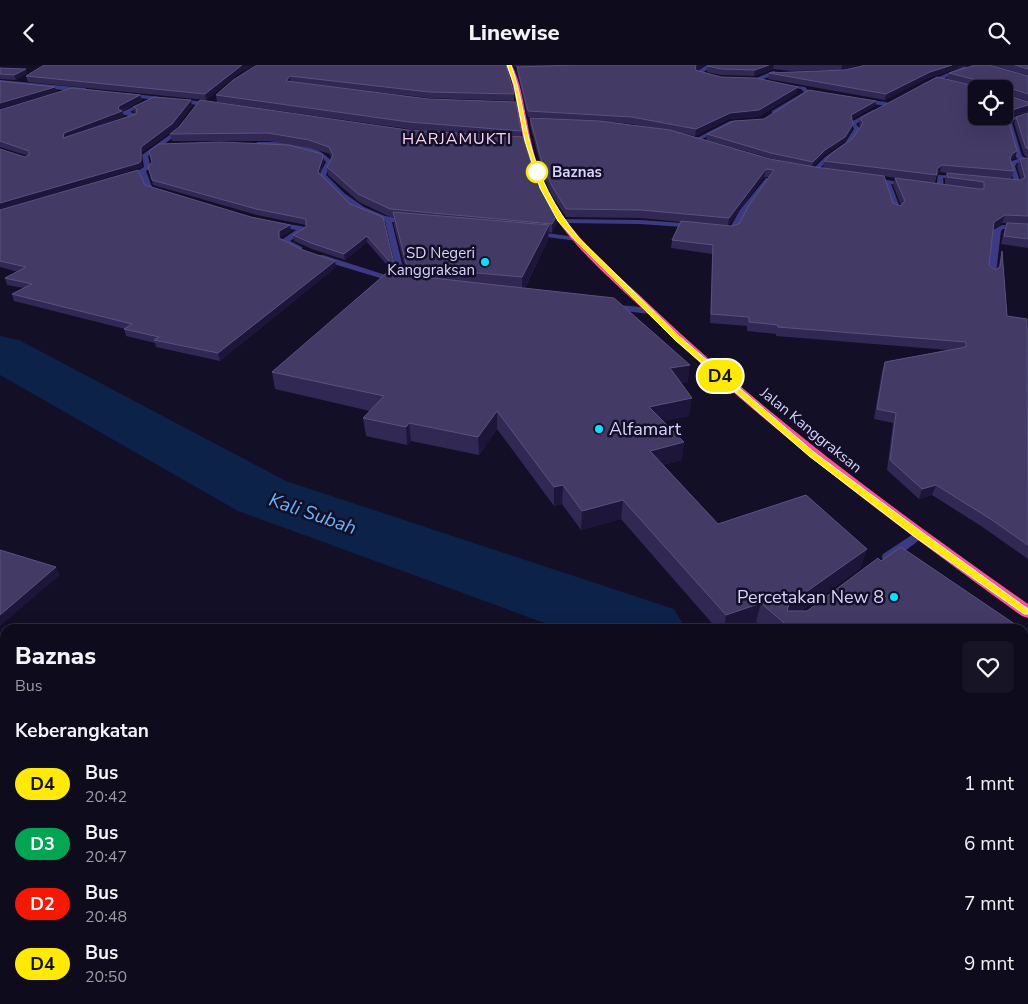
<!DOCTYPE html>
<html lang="id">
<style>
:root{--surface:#0e0b1c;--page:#171425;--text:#f1f3f6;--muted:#9b9ba3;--line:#2e2b3b}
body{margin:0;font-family:"Nunito Sans",sans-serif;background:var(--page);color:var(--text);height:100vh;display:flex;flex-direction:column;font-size:19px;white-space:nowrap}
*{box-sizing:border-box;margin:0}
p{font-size:16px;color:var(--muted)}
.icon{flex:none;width:28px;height:28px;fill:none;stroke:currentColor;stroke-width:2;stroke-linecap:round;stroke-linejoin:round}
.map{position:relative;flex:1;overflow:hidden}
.sheet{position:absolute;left:0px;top:559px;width:1029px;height:381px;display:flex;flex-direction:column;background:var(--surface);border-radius:15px 15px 0 0;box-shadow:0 5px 20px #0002,0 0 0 1px var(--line)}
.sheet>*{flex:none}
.badge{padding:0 10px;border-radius:16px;font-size:18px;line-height:32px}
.fabs{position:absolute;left:968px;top:15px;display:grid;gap:10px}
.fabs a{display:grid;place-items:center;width:45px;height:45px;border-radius:8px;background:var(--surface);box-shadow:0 5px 20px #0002,0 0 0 1px var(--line);font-size:25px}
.map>.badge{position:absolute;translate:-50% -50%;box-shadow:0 0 0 2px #fff}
h2{padding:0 15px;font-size:19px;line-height:45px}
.round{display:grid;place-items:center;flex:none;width:52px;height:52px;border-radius:8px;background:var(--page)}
.head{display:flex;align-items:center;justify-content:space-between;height:85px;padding:0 15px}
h1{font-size:24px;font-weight:800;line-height:38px}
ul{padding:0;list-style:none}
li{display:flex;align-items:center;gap:15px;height:60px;padding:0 15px}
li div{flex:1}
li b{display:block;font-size:19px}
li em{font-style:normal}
li .badge{min-width:55px;font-weight:700;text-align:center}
header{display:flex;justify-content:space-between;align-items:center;height:65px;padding:0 15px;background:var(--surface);font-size:22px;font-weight:800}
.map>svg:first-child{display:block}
</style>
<header><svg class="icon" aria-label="back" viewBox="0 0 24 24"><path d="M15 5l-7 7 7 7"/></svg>Linewise<svg class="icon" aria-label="search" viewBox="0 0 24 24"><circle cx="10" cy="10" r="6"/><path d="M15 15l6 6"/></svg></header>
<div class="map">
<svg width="1028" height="939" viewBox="0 0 1028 939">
<rect width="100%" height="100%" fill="#130f26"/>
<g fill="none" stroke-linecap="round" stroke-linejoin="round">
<path fill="#0c2248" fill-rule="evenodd" d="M987,0H996L1028,9V13Z"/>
<path fill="#0c2248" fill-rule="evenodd" d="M0,271L19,275L286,416L674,544L686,564H561L238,446L0,310Z
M1024,795L1028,797V899L1024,898Z"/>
<path fill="#3d3a85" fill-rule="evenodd" d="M707,0H714L702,8L713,11V13L696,9V7Z
M965,1L967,4L927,20L922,19Z
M773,6L787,9L774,10L755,17L752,15Z
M0,15L85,23L88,25L85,27L0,19Z
M780,19L805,22L810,27L776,48H772V46L804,27L801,24L780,21Z
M125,28L214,38L217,40L214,42L123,31Z
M863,34L886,37L889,39L886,41L861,37Z
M146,36L151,37L130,47L137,49V51L120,57V55L129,51L122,49V47Z
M873,45L878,46L856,59L860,64L849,80L829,94L816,107H812V105L825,92L845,78L854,64L851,57Z
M1028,48V52L1014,55L1012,58L1022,91L1028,94V98H1017L1015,101L1021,119L1018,121L1003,118L1002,117L1005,115L1014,116L1009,101L1012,96L1018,94L1016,92L1006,58L1010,53Z
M744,55L746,58L733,59L700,75L695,74L730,56Z
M181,59L186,60L179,68L148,91L151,103L146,106L152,122L167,127L163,129L147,124L140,109L136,107L144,102L142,90L175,66Z
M258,77C282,77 316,76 332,97L326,110L344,128L364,142L385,151L413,156V160H410L392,157L406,215L412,221L411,223H405L400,219L317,194V190H323L398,214L385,156C358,149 336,130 319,110L326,97C310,77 278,83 256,80V78Z
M938,110L962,111L965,113L962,115L943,113L944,124L940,126L936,124Z
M869,112L911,119V121L909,122L891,119L901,145L900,147L893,145L883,118L867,115V113Z
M766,113L771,114L746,147L737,165L721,166V162L731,161L740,145Z
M558,154L640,155L697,159L701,161L697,163L640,159L561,158L557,156Z
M270,156L306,162V166L290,176L302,182V186H296L280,176L296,165L270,160Z
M1002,160L1028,161V165L1003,164L1001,166L996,209L992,212L988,209L993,165Z
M529,166L577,172L581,174L577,176L532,170L528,168Z
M610,239L650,243L654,246L650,249L607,244L606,242Z
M918,466L924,470L922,473L893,495H883L882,492L883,489Z
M319,935H342L340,939H317Z"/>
<path fill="#ff4fa3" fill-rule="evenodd" d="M506,0H512C521,18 523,37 527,56C532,85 540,114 555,139C580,180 619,210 653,243C769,353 897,447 1028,539V553L1022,551C891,457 762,360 646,247C611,214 573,183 548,141C532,116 525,86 520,57C516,37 514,18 506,0Z"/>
</g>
<path fill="#312854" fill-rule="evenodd" d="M44,0H255L240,7L206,35L28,17L26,11Z
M257,0L514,29V36L429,33L333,22L521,66V72L536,114L557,158L552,168L549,167L548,175L525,223L688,317L681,318L689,351L663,356L682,395L663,400L718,459L861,503L801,546H807L881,496L1022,564H763L756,557L739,564H717L621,454L581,465L562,439L554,441L497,364L479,390L411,376L407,380L366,371L363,353L370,346L275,324L272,307L392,206L367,177L345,195L312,184L294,176L293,170L306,162V160L257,150L153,120L148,102L323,92L324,97L320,109L395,203V207L407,210L394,161V152H390L359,137L328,110L327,102L331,93L330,89L310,83L269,76H172L170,69L408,65L484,70L409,64L217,37L216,30Z
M513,0H705L697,5L721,12L797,28L758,52L729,54L695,71L685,69L770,94L806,101L770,93L706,75L707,69L764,54L876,36L875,41L852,54L853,59L852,64L844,77L824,90L812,102L823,103L824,96L852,74L860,62L859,60L860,53L979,22L947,14L949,8L1028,11V36L1004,28L1028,37V47L1010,51L1008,53L1015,93L1010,95L1014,106L1011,114L966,110L1021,115L1017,101L1020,94L1028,93L1024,90L1014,58L1016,52L1028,48V183L1001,179L1004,166L1006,158H1002L993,164L989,200L995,205L998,203L1000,195L1002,186L1007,251L1028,261V494L984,463L932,430L919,434L887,405L893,358L874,354L882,306L885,297L948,285L776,271V269L747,266V261L710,258L712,189L671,183L672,175L681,157L640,153L566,152L551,129L543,109L530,60V53L573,55L528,52L517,8V2H515ZM608,57L632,59L653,63ZM940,107L947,108L945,115V119L935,118L937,109ZM884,111L895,113L893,120L901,140L900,141L893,138ZM764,112H769L739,159L731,161H728Z
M709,0H858L841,5L792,6L773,4L754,11L721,10L707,7V1Z
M866,0H968L928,13L885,35L768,14L769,8L845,5Z
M992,0H1028V10Z
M0,3L27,8L16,15L0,14Z
M140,30L142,35L122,46L124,51L85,66L136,49L134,47L133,42L192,41L174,65L142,87V101L140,103L25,92L28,91L0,82V45Z
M145,120L291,166L280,172V174L336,202L220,296L156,282L155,278L126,271L124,264H125L14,236L12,229L24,223L7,220L5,213L18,207L0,202V145Z"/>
<path fill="#1d163a" d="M242,0H255L240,7L206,35L205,29Z
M696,0H705L695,6Z
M769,0H774L773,4L754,11L755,5Z
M842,0H858L841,5Z
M952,0H968L928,13L885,35L886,29L930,7Z
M26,4L27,8L16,15L14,10Z
M290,11L291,17L286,16Z
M55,22L57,27L0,44V38Z
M798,22L797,28L758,52L729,54L695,71L696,64L730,48Z
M140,30L142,35L120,46H122L124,51L65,73H63L64,68L118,44L119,41Z
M191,35L192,41L174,65L142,87V101L140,103L0,145V138Z
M876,36L875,41L850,55L851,50Z
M1028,40V46L1010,51L1005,57L1007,50L1012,45Z
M853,59L852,64L844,77L824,90L812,102L813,97Z
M1017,86L1015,93L1010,95V93L1013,88Z
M323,92L324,97L319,112L318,107Z
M942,100L940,107L935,111L937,104Z
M766,104L764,112L728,161L729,153Z
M557,150V158L552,168V159Z
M1005,150L1002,158L991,165L994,157Z
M290,160L291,166L280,172V180L279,166Z
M549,160L548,175L522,228V212Z
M367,171V177L345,195L344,189Z
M335,196L336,202L220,296L218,288Z
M690,300L688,317L668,320L670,303Z
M692,333L689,351L647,360L649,342Z
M497,346V364L479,390L478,372Z
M409,358L411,376L407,380L406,362Z
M684,377L682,395L648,404L650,386Z
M563,420L562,439L554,441V422Z
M936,420L932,430L919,434L922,424Z
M623,435L621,454L581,465L582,446Z
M867,484L861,503L784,558L789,539Z
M56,502L60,510L0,561V550Z
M761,538L756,557L739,564H724L726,550Z
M1028,688V700L1024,703V691Z"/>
<path fill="#433a66" stroke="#5a527e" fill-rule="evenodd" d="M44,0H242L205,29L26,11Z
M257,0H506L514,29L429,27L290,11L286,16L428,34L516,37L521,66L409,57L216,30L233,15Z
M577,0H696L695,5L721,12L756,13L798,22L759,45L730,48L696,64L632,52L528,46L517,2Z
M709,0H769L755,5L722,4L707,1Z
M866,0H952L930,7L886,29L769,8L845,5Z
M975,0H989L1028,11V29L1007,22L1004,24V29L1028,37V40L1012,45L1007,50L1017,86L1013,88L1010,93L1014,106L942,100L937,104V110L824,96L832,88L852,74L863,58L860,53L937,12L979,22L981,19L980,16L949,8ZM976,24H1004V51H976Z
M1015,0H1028V4Z
M0,3L26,4L14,10L0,9Z
M0,16L55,22L0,38Z
M72,23L140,30L119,41L118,44L122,46L64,68L63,73L136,49L137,44L133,42L154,32L191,35L172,59L141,82V96L139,98L0,138V84L25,92L29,90V86L0,76V45Z
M809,25L876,36L851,50L853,59L845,72L825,85L813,97L771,88L707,69L734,56L764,54Z
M200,35L408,65L523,72L536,114L557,150L552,159L390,144L358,129L327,102L333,90L329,82L309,75L268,68L170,69L179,62Z
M1028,48V84L1026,83L1016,52Z
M530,53L599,56L670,65L770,94L815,102L884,111L893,138L900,141L905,136L895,113L979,124H984V117L947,112V108L1020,115L1025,113L1020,94L1028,93V151L1005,150L994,157L989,200L995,205L1000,202L1002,186L1007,251L1027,254L1028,480L989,453L936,420L922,424L890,395L896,348L877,344L885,297L966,282V277L778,262V260L749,257V252L711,249L713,180L672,175L681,156L731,161L739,159L749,140L774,105L766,104L729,153L641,145L566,144L552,121L543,101Z
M221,77L289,80L322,89L323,92L318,107L350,139L383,152L395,203L367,171L344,189L311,178L293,170L306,162V154L256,144L152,115L148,102L152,97L149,86L159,79Z
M138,105L145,120L251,152L290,160L279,166V173L303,185L335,196L218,288L154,275L159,272L124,264L132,259L12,229L32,219L5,213L26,202L0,196V145Z
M393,147L549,160L522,212L410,202L406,198Z
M1007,158L1028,159V174L1004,171Z
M390,205L406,210L614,233L690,300L670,303L692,333L649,342L684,377L650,386L718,459L806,430L867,484L789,539L787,546H807L878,493L881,496L901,482L1022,564H791L761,538L726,550L623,435L582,446L563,420L554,422L497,346L478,372L409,358L406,362L363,353L384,331L272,307Z
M0,485L56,502L0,550Z
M1024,565L1028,568V688L1024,691Z"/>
<path fill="#ffea00" stroke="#fff" d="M507,0H511C520,24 523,49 529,74C538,111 555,144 579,173L680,272L815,388L922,467L1028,544V549H1024L915,472L809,391L675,275L575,175L558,156L540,123L525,76L514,20Z"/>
<circle fill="#fff" stroke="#ffea00" stroke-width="2.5" cx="537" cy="107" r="10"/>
<g fill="#00e5ff" stroke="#130f26" stroke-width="2">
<circle cx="485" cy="197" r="5"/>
<circle cx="599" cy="364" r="5"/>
<circle cx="894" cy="532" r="5"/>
</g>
<g text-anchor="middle" stroke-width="5" stroke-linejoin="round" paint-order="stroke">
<g font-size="15" font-weight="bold" fill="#d9d4ff" stroke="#130f26" text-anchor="start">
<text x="552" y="112">Baznas</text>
</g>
<g font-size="15" fill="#d9d4ff" stroke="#130f26" text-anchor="end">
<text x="475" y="193">SD Negeri<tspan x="475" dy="17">Kanggraksan</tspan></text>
</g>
<g font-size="15" fill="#d9d4ff" stroke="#130f26">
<text transform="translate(811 365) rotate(39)" y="5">Jalan Kanggraksan</text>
</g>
<g font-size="16" letter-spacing="1" fill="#ffd6f0" stroke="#130f26">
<text x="457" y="79">HARJAMUKTI</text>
</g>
<g font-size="18" fill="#d9d4ff" stroke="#130f26" text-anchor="start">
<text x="609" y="370">Alfamart</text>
<text x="884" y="538" text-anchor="end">Percetakan New 8</text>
</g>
<g font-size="19" font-style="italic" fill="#62b6ff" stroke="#130f26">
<text transform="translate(313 448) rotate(19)" y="7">Kali Subah</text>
</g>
</g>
</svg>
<div class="fabs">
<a><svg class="icon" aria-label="locate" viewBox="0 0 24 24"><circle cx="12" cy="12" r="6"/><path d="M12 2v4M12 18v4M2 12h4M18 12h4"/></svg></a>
</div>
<b class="badge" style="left:720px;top:311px;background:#ffea00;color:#111">D4</b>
<section class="sheet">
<div class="head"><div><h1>Baznas</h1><p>Bus</p></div><a class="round"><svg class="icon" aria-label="heart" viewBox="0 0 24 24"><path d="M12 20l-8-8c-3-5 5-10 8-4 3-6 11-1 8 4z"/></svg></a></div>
<h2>Keberangkatan</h2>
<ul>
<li><span class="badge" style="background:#ffea00;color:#111">D4</span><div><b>Bus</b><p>20:42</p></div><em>1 mnt</em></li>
<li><span class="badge" style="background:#00a651;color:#fff">D3</span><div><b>Bus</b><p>20:47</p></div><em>6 mnt</em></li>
<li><span class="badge" style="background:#f61800;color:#fff">D2</span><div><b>Bus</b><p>20:48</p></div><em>7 mnt</em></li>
<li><span class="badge" style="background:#ffea00;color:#111">D4</span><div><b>Bus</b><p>20:50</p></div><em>9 mnt</em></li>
</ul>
</section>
</div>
